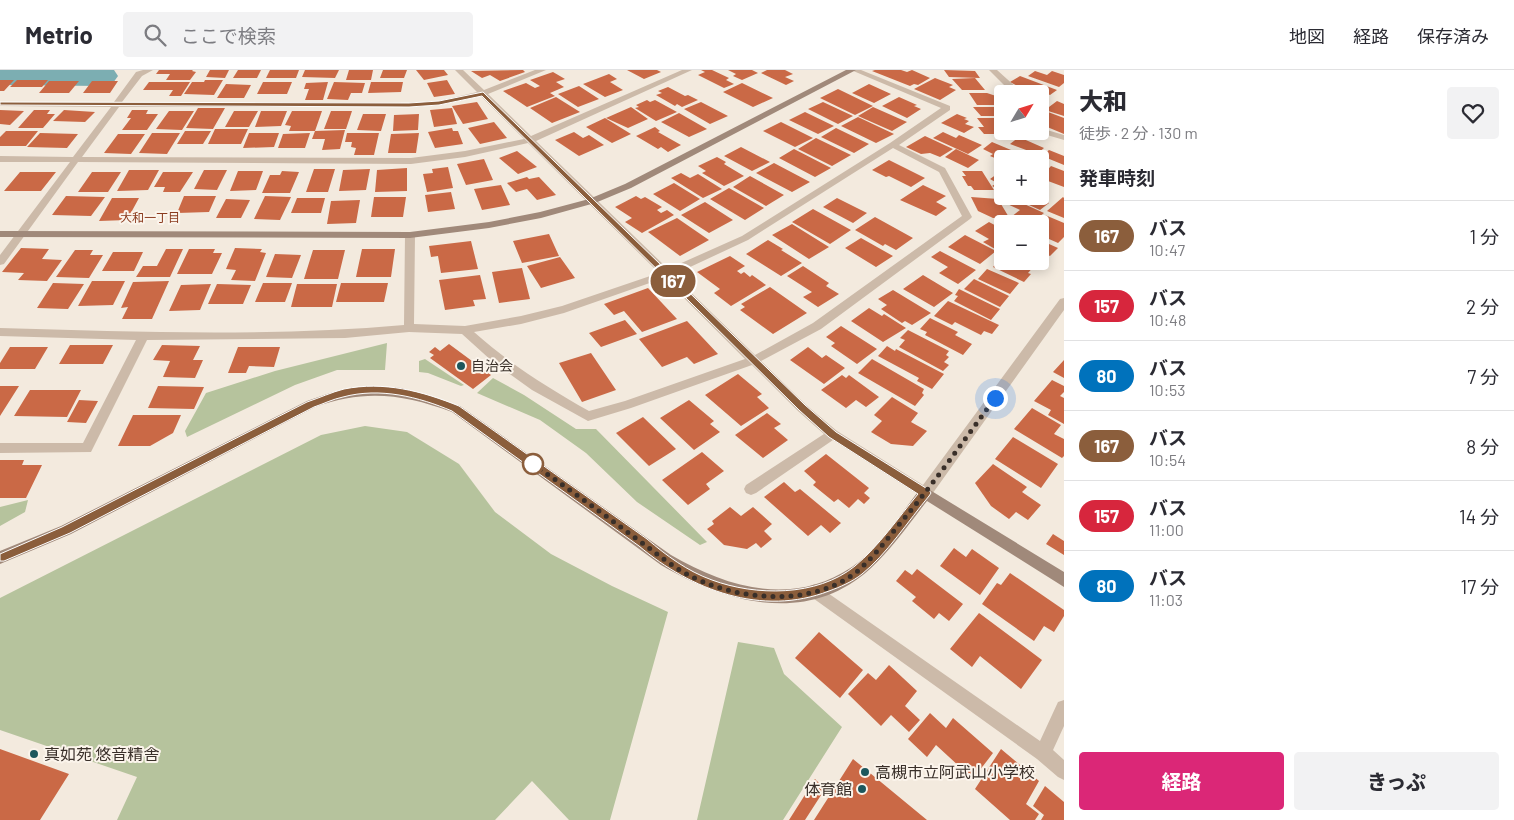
<!DOCTYPE html>
<html lang="ja">
<meta charset="utf-8">
<style>
:root{--surface:#fff;--page:#f2f2f3;--text:#2b2b33;--muted:#7c7c81;--line:#e1e1e2;--accent:#db2777}
body{margin:0;font-family:Barlow,"Noto Sans JP",sans-serif;background:var(--page);color:var(--text);height:100vh;display:flex;flex-direction:column;font-size:19px;white-space:nowrap}
*{box-sizing:border-box;margin:0}
p{font-size:16px;color:var(--muted)}
.icon{flex:none;width:28px;height:28px;fill:none;stroke:currentColor;stroke-width:2;stroke-linecap:round;stroke-linejoin:round}
.map{position:relative;flex:1;overflow:hidden}
.panel{display:flex;flex-direction:column;background:var(--surface);width:450px}
.panel>*{flex:none}
.badge{padding:0 10px;border-radius:16px;font-size:18px;line-height:32px}
.needle{width:32px;rotate:52deg}
.controls{position:absolute;left:994px;top:15px;display:grid;gap:10px}
.controls a{display:grid;place-items:center;width:55px;height:55px;border-radius:5px;background:var(--surface);box-shadow:0 2px 12px #0003;font-size:25px}
.you{position:absolute;width:25px;height:25px;margin:-12px;border:4px solid #fff;border-radius:50%;background:#1a73e8;box-shadow:0 0 0 8px #1a73e833}
.map>.badge{position:absolute;translate:-50% -50%;box-shadow:0 0 0 2px #fff}
h2{padding:0 15px;font-size:19px;line-height:45px}
.round{display:grid;place-items:center;flex:none;width:52px;height:52px;border-radius:5px;background:var(--page)}
.summary{display:flex;align-items:center;justify-content:space-between;height:85px;padding:0 15px}
h1{font-size:24px;font-weight:800;line-height:38px}
.cta{display:flex;gap:10px;margin-top:auto;padding:10px 15px}
.cta a{flex:1;height:58px;border-radius:5px;background:var(--accent);color:#fff;font-size:20px;font-weight:800;line-height:58px;text-align:center}
.cta a+a{background:var(--page);color:var(--text)}
ul{padding:0;list-style:none}
li{display:flex;align-items:center;gap:15px;height:70px;padding:0 15px;border-top:1px solid var(--line)}
li div{flex:1}
li b{display:block;font-size:19px}
li em{font-style:normal}
li .badge{min-width:55px;font-weight:700;text-align:center}
header{display:flex;align-items:center;gap:30px;box-sizing:border-box;height:70px;padding:0 25px;background:var(--surface);border-bottom:1px solid var(--line)}
header strong{font-size:24px}
nav{display:flex;gap:28px;margin-inline-start:auto;font-size:18px}
.search{width:350px;height:45px;background:var(--page);display:flex;align-items:center;gap:12px;box-sizing:border-box;padding:0 18px;border-radius:5px;color:var(--muted);font-size:19px}
main{display:flex;flex:1;min-height:0}
.map>svg:first-child{display:block}
</style>
<header>
<strong>Metrio</strong>
<div class="search"><svg class="icon" aria-label="search" viewBox="0 0 24 24"><circle cx="10" cy="10" r="6"/><path d="M15 15l6 6"/></svg>ここで検索</div>
<nav><a>地図</a><a>経路</a><a>保存済み</a></nav>
</header>
<main>
<div class="map">
<svg width="1064" height="750" viewBox="0 0 1064 750">
<rect width="100%" height="100%" fill="#f3eade"/>
<path fill="#b6c39d" d="M387,273L385,300H337L295,315L187,367L185,361L206,323L275,301Z
M425,289L464,315L461,316L428,303L419,302V291Z
M493,308L524,325L576,359H596L707,472L700,475L637,432L586,383L540,350L477,323Z
M365,356L407,362L459,394L495,442L551,484L612,516L668,542L610,750H569L532,711L495,750H117L137,707L0,660V528L321,365Z
M28,430L25,442L0,456V437Z
M738,572L774,578L784,604L842,657L783,750H697Z"/>
<g fill="none" stroke-linecap="round" stroke-linejoin="round">
<path fill="#7caeb2" fill-rule="evenodd" d="M0,0H114L118,6L113,13L102,16L0,15Z"/>
</g>
<path fill="#ca6946" d="M159,0H193L192,1L196,2L190,10H166L170,4H156Z
M210,0H229L225,8L206,7Z
M238,0H261L257,8H233Z
M270,0H299L296,8H266Z
M305,0H339L335,8L302,7Z
M349,0H373L371,10H346Z
M383,0H407L404,8H380Z
M416,0H444L448,5L424,10Z
M523,0L525,2L500,11L490,5L482,8L471,1Z
M627,0H657L661,2L644,9Z
M701,0H712L729,8L726,10L734,14L724,18L698,5L705,2Z
M728,0H752L758,3L742,10L733,6L736,4Z
M767,0H785L793,4L785,7L794,11L786,15L761,3Z
M875,0H901L907,2L912,0L930,8L918,15L914,14L910,16L872,1Z
M944,0L975,1L980,8L949,7Z
M1035,1L1047,5L1052,1L1064,5V13L1059,17L1028,6Z
M553,2L565,9L556,12L564,17L550,23L555,26L527,37L503,21L526,13L535,18L540,16L530,10Z
M609,4L617,9L610,12L623,20L605,27L583,14Z
M1020,6L1057,20L1050,25L1043,22L1033,24L1010,12Z
M935,8L953,15L949,17L956,20L940,30L914,19Z
M975,8L985,20H962L952,9Z
M0,10H14L4,21H0Z
M17,10H48L42,17H10Z
M205,10H223L214,25L184,24L192,12H204Z
M447,10L455,24L434,27L427,13Z
M49,11H79L69,23H39Z
M92,11H118L110,23H83Z
M149,12H190L181,26H169L173,20H143Z
M263,12H292L287,24H257Z
M328,12L323,30H305L309,19H304L306,13Z
M334,12L365,13L362,23H351L348,30L327,29Z
M371,12H403L401,22L368,23Z
M742,13L773,28L753,37L723,22Z
M226,14L251,15L244,28H217Z
M869,14L891,24L874,33L852,23Z
M579,16L599,29L578,37L558,24Z
M668,17L685,26L688,25L698,30L682,37L677,34L675,36L656,25L662,23L658,21Z
M838,19L873,36L855,45L820,28Z
M969,23H987L999,27L1002,35H977Z
M556,27L580,42L552,53L530,38Z
M899,27L917,35L914,36L921,39L907,48L882,36Z
M647,30L650,32L655,30L677,42L656,51L635,38L639,37L636,35Z
M1057,31L1064,34V46L1045,40Z
M477,32L488,49L463,54L452,36Z
M701,32L728,46L710,54L684,39Z
M823,32L853,46L838,54L808,39Z
M631,37L648,49L628,58L606,48Z
M873,37L907,52L892,61L858,46Z
M973,37H997L1001,41H994L998,46H981Z
M198,38H225L213,59L186,58Z
M452,38L457,54L434,57L430,40Z
M0,40L24,41L10,55L0,54Z
M34,40H50L47,44H55L43,58H18Z
M64,40L95,42L85,52L53,51Z
M132,40H148L146,44H158L147,60H122L131,48H127Z
M169,41H194L182,60L156,59Z
M234,41H258L249,57H225Z
M261,41H287L281,56L255,57Z
M292,41H322L315,61H289L291,56L285,55Z
M331,41H352L346,59H324Z
M805,42L834,56L818,64L789,50Z
M1048,42L1064,48V64L1040,54V50Z
M679,43L707,59L689,67L661,52Z
M363,44H386L381,61L357,60Z
M419,44L418,60L393,61L394,45Z
M957,44L967,48L964,49L969,51L965,54L974,57L964,63L941,53Z
M858,47L894,64L876,73L841,56Z
M605,48L631,64L612,73L586,57Z
M977,48H1002V61H1013L1015,64H984L978,57H984Z
M494,52L507,68L480,74L468,58Z
M781,52L813,68L795,77L763,61Z
M655,57L660,61L658,62L681,75L668,82L661,77L658,79L636,66Z
M452,58L453,61H458L463,74L435,78L428,62Z
M836,58L869,74L854,83L821,67Z
M215,59H248L241,74H208Z
M345,60L340,79L322,80L325,69H312L315,61Z
M6,61H38L26,76H0V67Z
M185,61H211L203,74H177Z
M574,62L583,68L589,65L604,75L579,86L555,70Z
M943,62L956,68L959,65L982,75L968,84L933,68Z
M40,63L78,64L67,78L27,77Z
M152,63H180L167,84L139,83Z
M249,63H279L274,77L243,78Z
M310,63L305,78H278L283,64Z
M347,63H379L374,85H354L356,78L351,77L352,72H345Z
M419,63L416,83H388L391,64Z
M118,64H145L131,84L104,83Z
M925,66L953,79L940,87L930,83L921,84L906,77Z
M1019,67L1044,78L1037,84L1010,74Z
M816,68L851,85L832,96L798,79Z
M992,72L1011,80L1008,82L1016,86L1012,89H1002V91L990,86L993,84L983,79Z
M741,77L770,92L752,101L724,86Z
M794,79L831,98L815,107L779,88Z
M956,79L979,90L968,98L945,87Z
M1049,80L1064,86V95L1042,86Z
M517,81L537,97L518,104L499,88Z
M717,87L726,92L724,94L744,106L724,116L702,103L706,101L698,96Z
M484,89L493,110L466,115L457,94Z
M889,90L925,108L911,117L889,106L886,107L872,100Z
M774,93L810,112L792,122L756,103Z
M1051,96L1064,101V117L1040,108Z
M448,97L453,118L427,122L423,104L433,103L432,99Z
M407,98V121L375,122L377,100Z
M314,99H335L328,122H306Z
M370,99L366,120L339,121L343,100Z
M129,100H159L148,120L117,121Z
M204,100H227L217,120L194,119Z
M238,101H263L256,120L230,121Z
M282,101L299,102L290,123H262L270,105H280Z
M962,101H982L994,120H974L971,116H968L962,106H966Z
M20,102H56L41,121H4Z
M92,102H121L108,122H78Z
M163,102H193L180,122H163L165,117H154Z
M681,103L690,108L698,104L722,119L703,128L671,108Z
M997,104L1002,107V121L992,116L997,113L990,109Z
M750,106L784,125L766,136L733,117Z
M527,107L529,109L539,107L556,125L537,130L527,119L516,122L507,113Z
M674,113L700,129L680,141L653,124Z
M501,115L510,135L482,140L474,119Z
M923,115L946,126L936,132L947,138L936,146L900,130Z
M729,118L764,138L745,150L710,129Z
M451,122L455,139L428,142L425,125Z
M1040,125L1047,128L1044,131L1049,133L1040,140L1014,128L1017,126H1040Z
M66,126L105,127L91,146L52,145Z
M184,126H216L209,142L177,143Z
M265,126L291,127L280,150L254,149Z
M636,126L641,129L645,127L662,137L657,140L661,143L667,140L674,145L642,163L625,152L632,148L615,137Z
M374,127H406L403,147H371Z
M971,127L998,129L1010,149L993,148L978,141Z
M1009,127L1044,143L1030,154H1025L1011,147L1020,140L1003,132Z
M1063,127L1064,128V148L1047,141Z
M112,128H139L127,150L99,151Z
M297,128H325L321,143H291Z
M837,128L867,143L853,153L823,137Z
M226,129L250,130L241,148H216Z
M360,130L356,153L327,154L331,131Z
M705,132L733,150L709,163L681,145Z
M813,139L851,160L830,174L792,152Z
M1045,145L1064,153V167L1058,173L1040,165V154H1035Z
M875,147L913,168L896,180L885,174L883,176L855,160Z
M677,148L709,170L680,186L648,162Z
M989,152L1002,159V174L995,179L983,172L989,169L975,161Z
M792,154L829,177L809,189L772,165Z
M549,164L559,186L522,193L513,171Z
M965,165L996,181L980,194L948,177Z
M861,168L893,186L876,197L845,178Z
M768,170L783,179L781,180L802,193L781,206L746,184Z
M1040,170L1058,178L1050,186L1040,182Z
M471,171L478,199L441,203L438,186L431,187L429,176Z
M21,178L49,179L42,189L62,190L47,211L18,210L24,203L2,202Z
M235,178L262,179L260,182L266,183L255,211L231,210L236,200L226,199Z
M166,179H183L170,207H136L143,196H157Z
M189,179H215L213,183H222L212,204H177Z
M362,179H395L391,207H356Z
M75,180H93L90,185H103L89,208L56,207Z
M313,180H345L338,209H304Z
M940,181L976,200L958,214L939,203L948,197L931,187Z
M113,182H143L134,201H102Z
M275,184L301,185L292,208L266,207Z
M730,186L745,196L737,201L741,204L744,202L750,207L752,205L766,215L731,236L714,223L720,219L697,202Z
M1002,186V191H1026L1035,195L1028,203L1031,204L1024,212L993,197Z
M560,187L575,208L541,218L527,196Z
M803,196L829,213L826,216L839,224L818,237L803,227L812,222L787,206Z
M522,198L530,229L499,233L492,202Z
M987,199L1019,213L1010,224L978,209Z
M480,205L486,229L473,230L475,236L445,240L439,210Z
M923,205L953,223L934,237L903,219Z
M974,209L1009,226L1000,237L964,219Z
M92,211H125L113,235L78,236Z
M169,211L152,249H122L128,237L121,238L133,212Z
M53,213L84,214L68,239L37,238Z
M263,213H292L285,232H255Z
M341,213H388L384,232H336Z
M211,214L200,240L169,241L181,215Z
M217,214L251,215L243,234H208Z
M297,214H337L332,237H291Z
M770,217L807,243L773,264L740,240L745,237L741,234Z
M648,218L677,249L642,262L624,241L614,245L604,234Z
M959,219L1000,239L991,250L954,231L958,226L955,225Z
M893,220L931,243L912,255L905,251L902,253L881,239L887,235L878,229Z
M948,231L999,255L992,264L984,261L981,265L955,252L952,255L934,246Z
M869,238L882,246L884,244L906,258L883,272L851,251Z
M930,248L958,262L955,265L972,274L963,285L925,265L927,262L920,259Z
M625,250L637,264L601,277L589,263Z
M687,251L718,284L694,294L687,287L662,297L639,269Z
M841,256L877,279L857,294L831,276L835,273L826,267Z
M908,260L949,281L946,285L949,287L944,292L949,295L943,301L899,277L905,270L900,268Z
M449,274L491,305L473,319L430,288L434,285L429,282L435,277L440,281Z
M70,275H113L103,294H59Z
M162,275L200,276L193,290H203L195,308L163,307L170,291L153,290Z
M887,276L895,281L896,279L944,304L932,319L917,311L919,308L878,286Z
M10,277H48L35,299H0V293Z
M238,277H280L274,297L249,296L246,303H228Z
M808,277L822,288L826,285L845,298L824,314L790,290Z
M591,283L616,320L582,332L559,293Z
M872,289L924,319L922,323L924,325L915,336L858,303Z
M1064,290V308L1053,302Z
M738,304L762,324L757,327L769,338L741,356L705,325Z
M842,305L846,308L849,305L879,327L866,337L856,330L846,338L821,320Z
M1052,310L1064,316V322L1060,326L1064,328V354L1048,345L1051,340L1034,331Z
M0,316H19L0,346Z
M158,316L204,317L194,339L148,338Z
M30,320H81L67,347L14,346Z
M892,327L918,343L911,352L927,361L913,376L891,374L871,362L882,351L874,345Z
M79,330L98,331L86,353L67,352Z
M689,330L714,351L710,354L720,362L694,380L660,348Z
M1032,338L1061,355L1054,364L1064,369V386L1062,388L1014,359Z
M767,343L781,354L774,358L788,370L763,388L735,365Z
M133,345H181L173,363L150,376H118Z
M643,347L676,379L649,396L616,363Z
M1013,367L1058,394L1041,418L995,389Z
M702,382L724,401L706,414L710,419L688,435L662,410Z
M826,384L869,418L864,423L870,428L864,434L858,429L849,438L838,429L834,432L813,415L816,412L804,401Z
M0,390H24L22,395H42L26,428H0Z
M993,394L1027,417L1022,422L1041,435L1028,450L1016,442L1009,449L991,436L975,413Z
M784,412L795,422L800,419L841,453L830,463L821,455L808,466L764,427Z
M730,437L741,446L753,437L772,454L764,461L772,469L761,478L756,473L747,479L724,475L707,459L714,454L712,451Z
M1053,464L1064,471V485L1046,474Z
M954,478L966,487L972,479L999,498L980,525L940,496Z
M917,499L963,534L949,551L939,543L934,549L912,531L916,527L896,511L905,500L912,505Z
M1010,503L1064,540V546L1054,562L1044,556L1034,571L982,534L997,513L1001,515Z
M979,543L1042,590L1021,619L980,586L972,597L950,579Z
M819,562L863,600L840,628L795,588Z
M889,595L917,621L905,636L920,650L909,662L891,645L881,656L848,624L868,603L876,610Z
M930,643L946,658L953,648L993,683L973,709L936,675L927,687L908,669Z
M0,679L69,704L40,750H0Z
M1001,679L1039,711L1026,734L1039,744L1035,750H1010L975,719Z
M853,689L927,750H814Z
M815,709L825,719L805,750H789Z
M1045,716L1064,732V750H1041L1044,745L1033,736Z"/>
<g fill="none" stroke-linecap="round" stroke-linejoin="round">
<path fill="#ccbaa9" fill-rule="evenodd" d="M143,0H153L142,6L122,32L409,33L439,31L477,22L455,0H463L484,20L535,0H546L488,24L531,66L682,0H692L536,71L668,199L742,166L890,73L941,38L851,0H861L950,36V40L899,75L945,98L972,147L970,149L821,259L761,291L806,335L837,361L923,415L1060,229L1064,228V240L930,427L925,429L833,370L756,423L751,425L746,423L744,419L746,415L824,364L798,341L752,295L631,338L588,351L532,320L493,292L462,264L409,262L345,268L147,270L91,382L0,383V373H83L136,270L0,266V258C134,262 270,267 404,255L405,165L410,162L415,165L414,254L465,256L521,246L562,236L659,203L528,73L465,87L411,94L78,92L4,194L0,195V185L70,92H0V86L73,87L111,37L0,36V32H114L136,2ZM481,26L524,69L465,81L411,88L82,87L119,37H409L439,35ZM893,78L939,102L962,146L813,253L755,285L673,205L748,170ZM664,208L745,289L625,331L589,341C547,317 511,295 474,262L521,254L564,243Z
M989,0H997L1017,18L1019,24H1011L1010,21Z
M1040,58L1064,65V70L1037,62L1040,61Z
M815,514L1040,671L1058,632L1064,630V656L1053,680L1064,690V710L1058,707L1037,689L810,526L808,521L810,516Z"/>
<path fill="#a0897a" fill-rule="evenodd" d="M846,0H856L631,118L595,133L541,148L489,158L410,168L0,167V161L410,162L489,152L540,142L589,129L625,114Z
M366,316L401,318L460,336L671,485C728,518 792,537 852,497C880,478 900,445 920,419L925,417L1064,502V517L927,431C909,454 892,479 870,499C807,556 726,533 661,495L452,342C403,324 365,319 315,337L71,464L0,494V481L61,456L307,331L330,323Z"/>
</g>
<path fill="#8b5e3c" stroke="#fff" d="M483,22L805,335L836,362L929,420L931,423L929,426C909,450 886,485 862,504C852,512 840,517 829,521C762,547 691,520 639,476L452,341C419,327 380,317 343,327C333,329 323,334 314,337L70,463L4,491H0V484L62,457L307,332C319,328 332,322 344,319C384,311 422,321 459,336L647,469C667,486 687,501 712,510C755,526 817,527 855,496C879,476 898,448 918,424L829,367L799,340L482,26L439,35L409,37L0,35V32L409,33L439,31Z"/>
<g fill="none" stroke-linecap="round" stroke-linejoin="round">
<path stroke="#392f29" stroke-width="5" stroke-dasharray="0 9" d="M533,394C567,418 601,442 634,467C651,479 666,492 683,502C733,531 812,539 859,500C873,487 885,472 897,457C932,416 963,372 995,328"/>
</g>
<g fill="#1d575d" stroke="#fbf4eb" stroke-width="2">
<circle cx="461" cy="296" r="5"/>
<circle cx="34" cy="684" r="5"/>
<circle cx="865" cy="702" r="5"/>
<circle cx="862" cy="719" r="5"/>
</g>
<circle fill="#fff" stroke="#8b5e3c" stroke-width="2.5" cx="533" cy="394" r="10"/>
<g text-anchor="middle" stroke-width="4" stroke-linejoin="round" paint-order="stroke">
<g font-size="12" fill="#8b3b1f" stroke="#fbf4eb">
<text x="150" y="152">大和一丁目</text>
</g>
<g font-size="14" fill="#392f29" stroke="#fbf4eb" text-anchor="start">
<text x="471" y="301">自治会</text>
</g>
<g font-size="16" fill="#392f29" stroke="#fbf4eb" text-anchor="start">
<text x="44" y="690">真如苑 悠音精舎</text>
<text x="875" y="708">高槻市立阿武山小学校</text>
<text x="852" y="725" text-anchor="end">体育館</text>
</g>
</g>
</svg>
<div class="controls">
<a><svg class="needle" viewBox="-14 -14 28 28"><path d="M0-13l5 13h-10z" fill="#e53935"/><path d="M0 13l5-13h-10z" fill="#7c7c81"/></svg></a>
<a>+</a>
<a>−</a>
</div>
<div class="you" style="left:995px;top:328px"></div>
<b class="badge" style="left:673px;top:211px;background:#8b5e3c;color:#fff">167</b>
</div>
<section class="panel">
<div class="summary"><div><h1>大和</h1><p>徒歩 · 2 分 · 130 m</p></div><a class="round"><svg class="icon" aria-label="heart" viewBox="0 0 24 24"><path d="M12 20l-8-8c-3-5 5-10 8-4 3-6 11-1 8 4z"/></svg></a></div>
<h2>発車時刻</h2>
<ul>
<li><span class="badge" style="background:#8b5e3c;color:#fff">167</span><div><b>バス</b><p>10:47</p></div><em>1 分</em></li>
<li><span class="badge" style="background:#d7263d;color:#fff">157</span><div><b>バス</b><p>10:48</p></div><em>2 分</em></li>
<li><span class="badge" style="background:#0072bc;color:#fff">80</span><div><b>バス</b><p>10:53</p></div><em>7 分</em></li>
<li><span class="badge" style="background:#8b5e3c;color:#fff">167</span><div><b>バス</b><p>10:54</p></div><em>8 分</em></li>
<li><span class="badge" style="background:#d7263d;color:#fff">157</span><div><b>バス</b><p>11:00</p></div><em>14 分</em></li>
<li><span class="badge" style="background:#0072bc;color:#fff">80</span><div><b>バス</b><p>11:03</p></div><em>17 分</em></li>
</ul>
<div class="cta"><a>経路</a><a>きっぷ</a></div>
</section>
</main>
